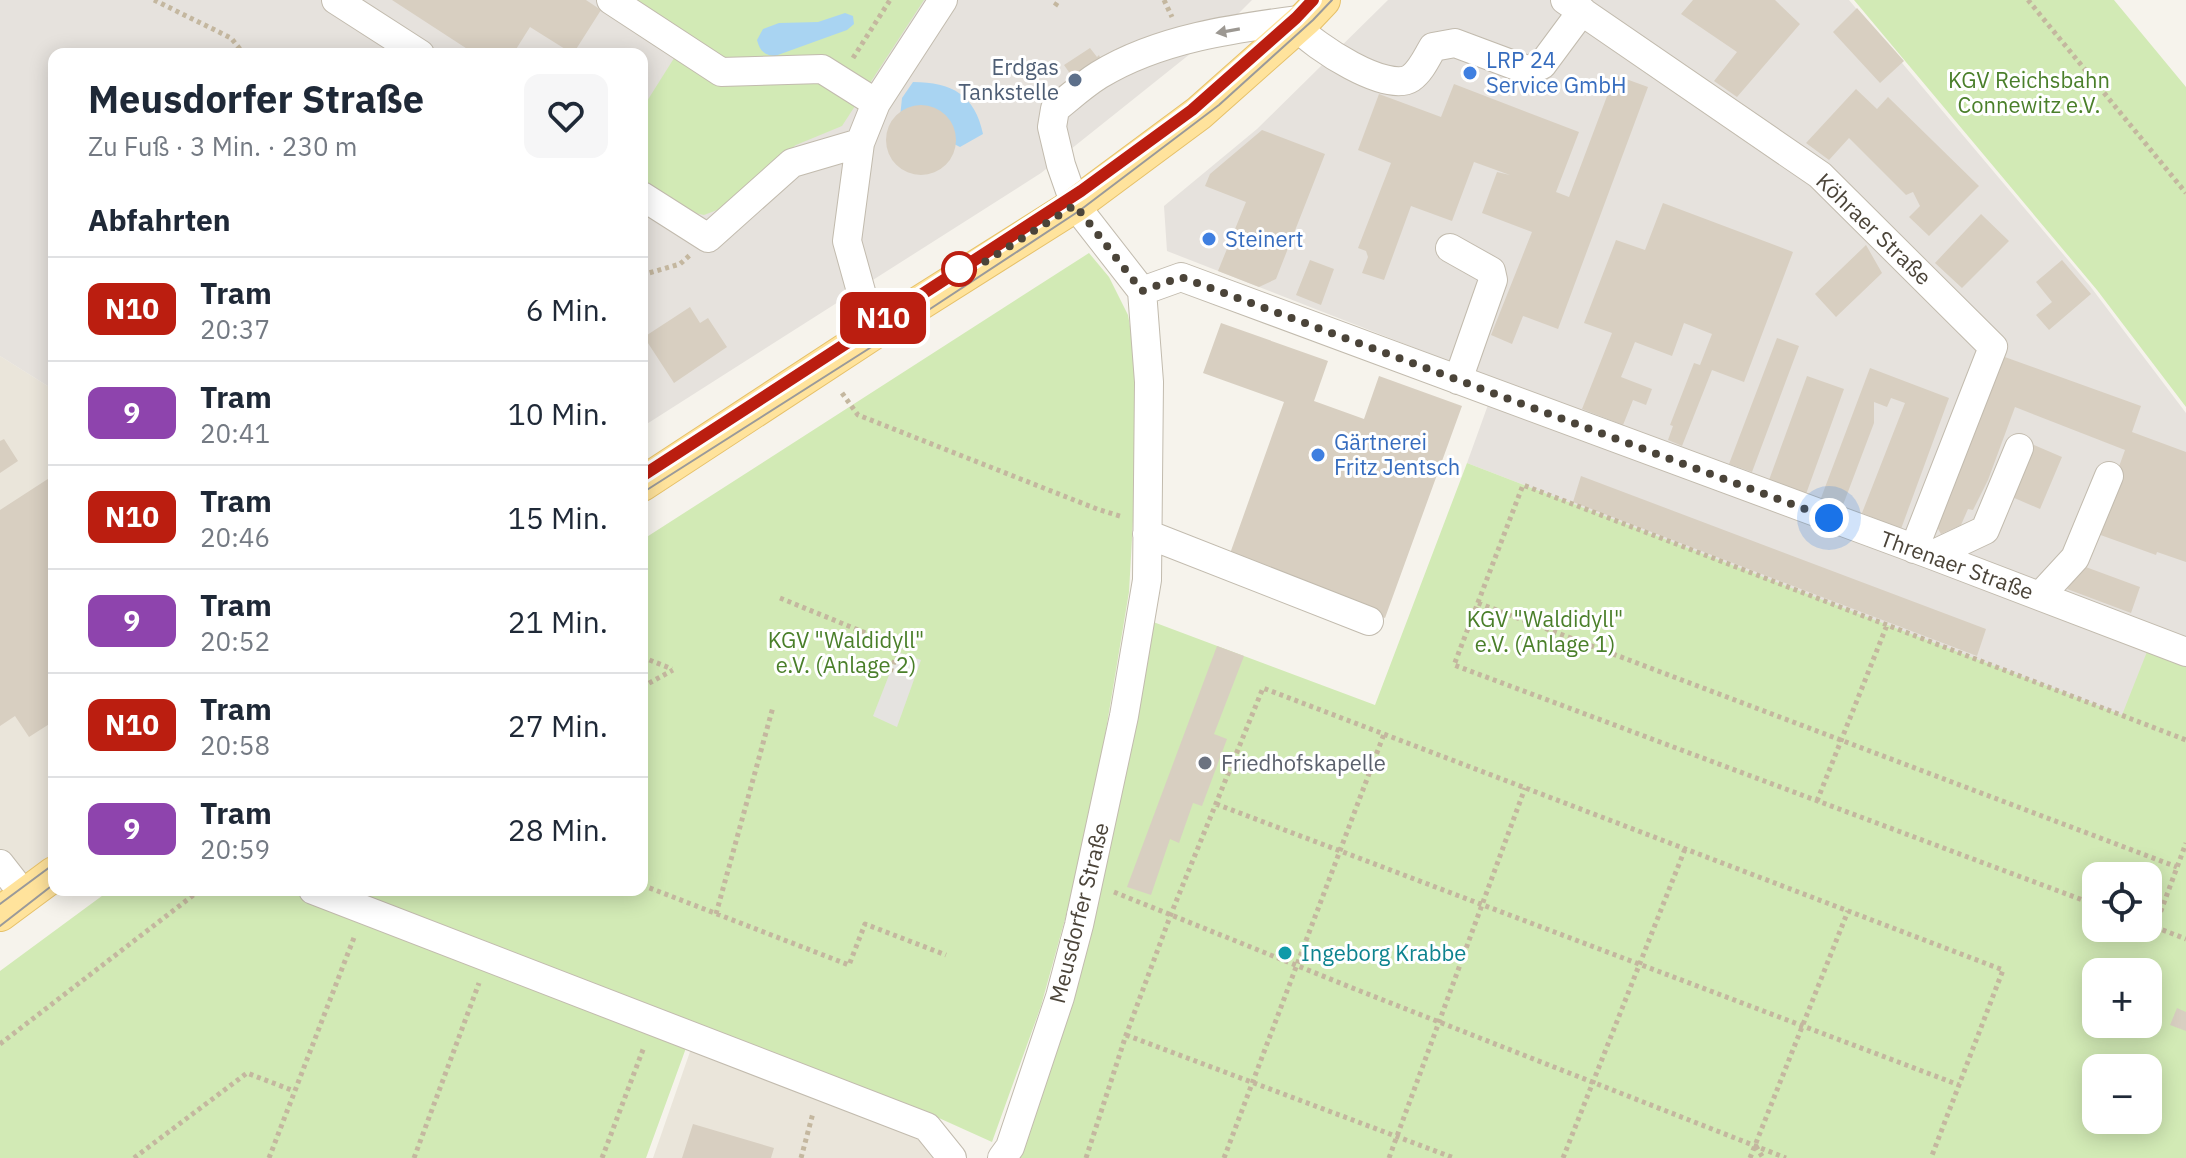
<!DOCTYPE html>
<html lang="de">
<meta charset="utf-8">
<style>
:root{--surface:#fff;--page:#f6f6f7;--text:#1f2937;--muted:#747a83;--line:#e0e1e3}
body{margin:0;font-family:"IBM Plex Sans",sans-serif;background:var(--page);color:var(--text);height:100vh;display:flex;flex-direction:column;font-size:30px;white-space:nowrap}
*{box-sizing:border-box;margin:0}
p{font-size:26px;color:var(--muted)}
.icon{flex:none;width:44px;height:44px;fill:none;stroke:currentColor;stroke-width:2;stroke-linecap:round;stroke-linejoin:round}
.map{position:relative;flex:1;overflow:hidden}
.sheet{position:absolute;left:48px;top:48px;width:600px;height:848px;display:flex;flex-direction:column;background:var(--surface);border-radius:16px;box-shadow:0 4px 20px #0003}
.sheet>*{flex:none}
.badge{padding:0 16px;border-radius:12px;font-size:28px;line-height:52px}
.controls{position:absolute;left:2082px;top:862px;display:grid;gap:16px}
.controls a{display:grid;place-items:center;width:80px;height:80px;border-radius:16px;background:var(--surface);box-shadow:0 4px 20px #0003;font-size:40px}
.you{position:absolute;width:40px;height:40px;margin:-20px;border:6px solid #fff;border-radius:50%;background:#1a73e8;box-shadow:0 0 0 12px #1a73e833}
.map>.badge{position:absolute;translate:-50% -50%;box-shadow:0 0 0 4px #fff}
h2{padding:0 40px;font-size:30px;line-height:72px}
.round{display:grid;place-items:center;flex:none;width:84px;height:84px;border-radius:16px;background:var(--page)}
.summary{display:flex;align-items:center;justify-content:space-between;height:136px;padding:0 40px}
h1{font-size:38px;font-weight:700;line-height:60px}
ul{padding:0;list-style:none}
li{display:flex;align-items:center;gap:24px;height:104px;padding:0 40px;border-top:2px solid var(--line)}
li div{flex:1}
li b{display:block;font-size:30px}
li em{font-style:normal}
li .badge{min-width:88px;font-weight:700;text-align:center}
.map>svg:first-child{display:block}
</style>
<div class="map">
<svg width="2186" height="1158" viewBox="0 0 2186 1158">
<rect width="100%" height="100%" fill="#f6f3ec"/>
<path fill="#eae5da" d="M0,356L54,390V870L0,919Z
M692,1046L921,1132L943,1158H653Z"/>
<path fill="#e6e2dd" d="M0,0H1252L1230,22L1041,173L642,427V54H54V390L0,356Z
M1388,0H1849L2090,286L2186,413V637L2158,626L2123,716L1467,463L1497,380L1167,251L1164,206L1257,129Z"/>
<path fill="#d2eab5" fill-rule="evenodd" d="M635,0H924L842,126L796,145L769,164L725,207L704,215L675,209L642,186V109L688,36Z
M1854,0H2114L2186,87V407L2097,290Z
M1089,253L1109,277L1128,315L1137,366L1138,432L1129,592L1097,784L1070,901L1041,1006L992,1142L930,1114L694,1026L646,1158H0V971L110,890H642V540Z
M1467,463L2122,715L2152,639L2186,652V1158H1002L1010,1147L1140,617L1375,705ZM2096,876H2148V928H2096ZM2096,972H2148V1024H2096ZM2096,1068H2148V1120H2096Z"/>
<path fill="#e5e3e0" d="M898,652L921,660L897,727L873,716Z"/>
<path fill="#a9d4f2" d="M845,13L853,16L854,24L847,30L775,56C764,55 760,51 757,40L763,29L779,23L818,22Z
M913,82C952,82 975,95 983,134L960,147L900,117L902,98Z"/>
<path fill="#d8cfc1" d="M392,0H586L601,10L573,54L530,27L513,54H475Z
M1693,0H1775L1800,24L1737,97L1714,81L1737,52L1681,14Z
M1857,8L1904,61L1880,83L1833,32Z
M1090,48L1097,57L1099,55L1101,60L1065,95L1059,86L1075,75H1071L1064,65Z
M1615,75L1648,87L1558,329L1523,316L1512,344L1491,335L1532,232L1482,213L1497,172L1510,175L1474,162L1452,221L1411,206L1384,280L1362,273L1368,257L1366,251L1358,248L1391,163L1358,150L1379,94L1441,117L1454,84L1579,132L1556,192L1569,197Z
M1856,89L1877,109L1888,97L1979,186L1929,236L1909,217L1920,206L1913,192L1906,195L1849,138L1829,160L1806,143Z
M886 140a35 35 0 1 1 70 0a35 35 0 1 1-70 0Z
M1262,130L1325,154L1276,279L1259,287L1218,271L1246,202L1205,186L1210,174Z
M1663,203L1793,252L1744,382L1712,370L1682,446L1668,440L1673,426L1670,425L1694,363L1700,365L1712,334L1684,323L1672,356L1635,342L1621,377L1652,389L1646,405L1633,400L1623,425L1582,409L1612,333L1584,323L1616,240L1645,250Z
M1981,214L2009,241L1962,288L1935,263Z
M1866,245L1882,273L1836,317L1815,294Z
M1310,260L1334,269L1321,305L1296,295Z
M2062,260L2091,294L2049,330L2036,315L2052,302L2036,282Z
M690,307L700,323L708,318L727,347L674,383L644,337Z
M1221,323L1328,361L1314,401L1364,419L1379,376L1462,406L1385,618L1227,562L1284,402L1203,373Z
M1777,338L1799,346L1752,472L1729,464Z
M2002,356L2141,406L2132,432L2186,452V562L2157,552L2156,555L2095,533L2125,450L2015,407L1988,480L1973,510L1968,509L1961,525L1941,534L1937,527Z
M1870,368L1949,398L1901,529L1862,513L1905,403L1891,398L1887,407L1874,402V423L1843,505L1821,498Z
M1807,376L1844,389L1806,494L1769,480Z
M4,439L18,461L0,473V441Z
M2034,445L2062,457L2040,509L2012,497Z
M54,475V721L29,737L15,716L0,726V510Z
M1581,476L1986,629L1977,656L1573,502Z
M2083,566L2140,587L2131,613L2067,589Z
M1217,646L1244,656L1214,734L1227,739L1202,806L1193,803L1179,843L1170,839L1151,895L1127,887Z
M2177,1008L2186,1012V1031L2170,1025Z
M693,1124L774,1148L771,1158H682Z"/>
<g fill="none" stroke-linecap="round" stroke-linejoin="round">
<g stroke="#c2bbae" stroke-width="30">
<path id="minor" d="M336,0L420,54
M611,0L721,72L822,69L876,103
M1565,0L1820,175L1993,347L1914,549
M1296,26C1314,46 1387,94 1411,78C1421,71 1427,57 1433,47L1455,43L1527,70L1542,65L1582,11
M642,196L708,238L792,163L860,143
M1450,248L1491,271L1493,280L1458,380
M1142,291L1181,277L1932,555L2186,652
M877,330L862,295L847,241L860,143L876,103L943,0
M1147,534L1369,621
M1932,555L1985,530L2019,448
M2040,596L2075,558L2109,476
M0,864L25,896
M313,890L927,1127L952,1158
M1002,1158L1010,1147L1060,997L1079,925L1124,716L1147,580L1149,382L1142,291L1075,205L1061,165L1052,127L1055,109C1069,98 1083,85 1099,75C1159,38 1236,28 1305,19"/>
</g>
<g stroke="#e6c16a" stroke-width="36">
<path id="major" d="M642,484L877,330L1075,205L1199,113L1305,19L1323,0
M0,914L54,874"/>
</g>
<path stroke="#c4b79f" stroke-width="5" stroke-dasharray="4 4" stroke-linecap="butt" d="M154,0L231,38L244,54
M1164,0L1172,17
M2028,0L2186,193
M1055,6L1059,0
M853,58L890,0
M642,275L680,264L690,255
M842,393L858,415L1097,509L1123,517
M780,598L900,647L890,672
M1478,603L2177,867
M642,657L672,669
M642,687L673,670
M1817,801L1887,625
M1216,804L1959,1085
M642,885L849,965L865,924L946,955
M1114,892L1355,989L1786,1158
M2096,905L1454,665L1523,485L2186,740
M716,914L773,707
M2148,924L2155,927L2186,843
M2155,927L2186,939
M1126,1035L1454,1158
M0,1044L200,890
M1756,1146L1763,1158
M134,1158L247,1073L294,1091
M269,1158L355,935
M414,1158L479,983
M602,1158L644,1047
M801,1158L813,1113
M1086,1158L1126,1035L1171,914L1263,688L2003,970L1931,1158
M1224,1158L1384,734
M1389,1158L1525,788
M1563,1158L1685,849
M1750,1158L1848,911"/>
<use href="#minor" stroke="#fff" stroke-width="28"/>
<use href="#major" stroke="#ffe39c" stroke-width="34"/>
<path stroke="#9a9a9a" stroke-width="2" d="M642,476L1081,191L1192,110L1296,18L1313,0
M642,493L895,332L1079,211L1219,105L1313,20L1332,0
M0,904L54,864
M0,926L54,884"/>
</g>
<defs><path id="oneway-solid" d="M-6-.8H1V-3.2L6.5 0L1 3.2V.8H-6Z" transform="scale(2)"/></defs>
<use fill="#9c9892" href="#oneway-solid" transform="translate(1228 31) rotate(170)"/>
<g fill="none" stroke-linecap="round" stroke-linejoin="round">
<g stroke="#fff" stroke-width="18">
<path id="line" d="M642,476L1081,191L1192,110L1296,18L1313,0"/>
</g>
<use href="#line" stroke="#bb1e10" stroke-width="12"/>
<path stroke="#4b4439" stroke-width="8" stroke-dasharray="0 14.4" d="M959,269L972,270L1075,205L1142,291L1181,277L1829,518"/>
</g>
<g fill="#3f7fe0" stroke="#fff" stroke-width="3">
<circle cx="1470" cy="73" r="8"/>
<circle cx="1209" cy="239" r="8"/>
<circle cx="1318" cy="455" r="8"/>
</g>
<circle fill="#5c6f8a" stroke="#fff" stroke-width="3" cx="1075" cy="80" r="8"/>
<circle fill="#fff" stroke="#bb1e10" stroke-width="4" cx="959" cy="269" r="16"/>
<circle fill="#6b7280" stroke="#fff" stroke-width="3" cx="1205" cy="763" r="8"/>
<circle fill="#0f9aa8" stroke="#fff" stroke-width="3" cx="1285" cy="953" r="8"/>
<g text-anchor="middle" stroke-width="6" stroke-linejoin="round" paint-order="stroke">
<g font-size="22" fill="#366cbe" stroke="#fff" text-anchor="start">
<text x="1486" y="68">LRP 24<tspan x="1486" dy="25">Service GmbH</tspan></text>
<text x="1225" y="247">Steinert</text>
<text x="1334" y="450">Gärtnerei<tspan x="1334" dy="25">Fritz Jentsch</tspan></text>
</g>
<g font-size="22" fill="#4e5e75" stroke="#fff" text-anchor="end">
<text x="1059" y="75">Erdgas<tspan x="1059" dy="25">Tankstelle</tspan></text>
</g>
<g font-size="22" fill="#4a7f2a" stroke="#fff">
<text x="2029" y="88">KGV Reichsbahn<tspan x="2029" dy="25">Connewitz e.V.</tspan></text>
<text x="1545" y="627">KGV "Waldidyll"<tspan x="1545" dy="25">e.V. (Anlage 1)</tspan></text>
<text x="846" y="648">KGV "Waldidyll"<tspan x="846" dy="25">e.V. (Anlage 2)</tspan></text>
</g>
<g font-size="22" fill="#4b4439" stroke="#fff">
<text transform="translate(1874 229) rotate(44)" y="8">Köhraer Straße</text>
<text transform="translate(1957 565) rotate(20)" y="8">Threnaer Straße</text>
<text transform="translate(1079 913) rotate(-76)" y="8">Meusdorfer Straße</text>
</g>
<g font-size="22" fill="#5b616d" stroke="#fff" text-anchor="start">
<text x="1221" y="771">Friedhofskapelle</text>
</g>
<g font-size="22" fill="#0d838f" stroke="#fff" text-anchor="start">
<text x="1301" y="961">Ingeborg Krabbe</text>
</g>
</g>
</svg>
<div class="controls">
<a><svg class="icon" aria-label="locate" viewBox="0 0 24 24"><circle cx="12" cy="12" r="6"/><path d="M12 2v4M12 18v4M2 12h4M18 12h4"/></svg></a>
<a>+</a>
<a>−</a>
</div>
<div class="you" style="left:1829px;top:518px"></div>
<b class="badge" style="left:883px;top:318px;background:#bb1e10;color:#fff">N10</b>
<section class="sheet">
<div class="summary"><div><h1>Meusdorfer Straße</h1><p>Zu Fuß · 3 Min. · 230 m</p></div><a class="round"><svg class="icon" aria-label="heart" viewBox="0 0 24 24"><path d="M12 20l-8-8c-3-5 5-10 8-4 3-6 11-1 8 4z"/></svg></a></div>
<h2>Abfahrten</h2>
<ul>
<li><span class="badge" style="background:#bb1e10;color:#fff">N10</span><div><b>Tram</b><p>20:37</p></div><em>6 Min.</em></li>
<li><span class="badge" style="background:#8e44ad;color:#fff">9</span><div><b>Tram</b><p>20:41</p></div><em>10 Min.</em></li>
<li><span class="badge" style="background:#bb1e10;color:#fff">N10</span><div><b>Tram</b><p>20:46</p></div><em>15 Min.</em></li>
<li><span class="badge" style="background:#8e44ad;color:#fff">9</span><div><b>Tram</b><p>20:52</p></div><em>21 Min.</em></li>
<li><span class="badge" style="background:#bb1e10;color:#fff">N10</span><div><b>Tram</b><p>20:58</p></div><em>27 Min.</em></li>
<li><span class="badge" style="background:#8e44ad;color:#fff">9</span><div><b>Tram</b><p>20:59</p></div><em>28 Min.</em></li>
</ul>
</section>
</div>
